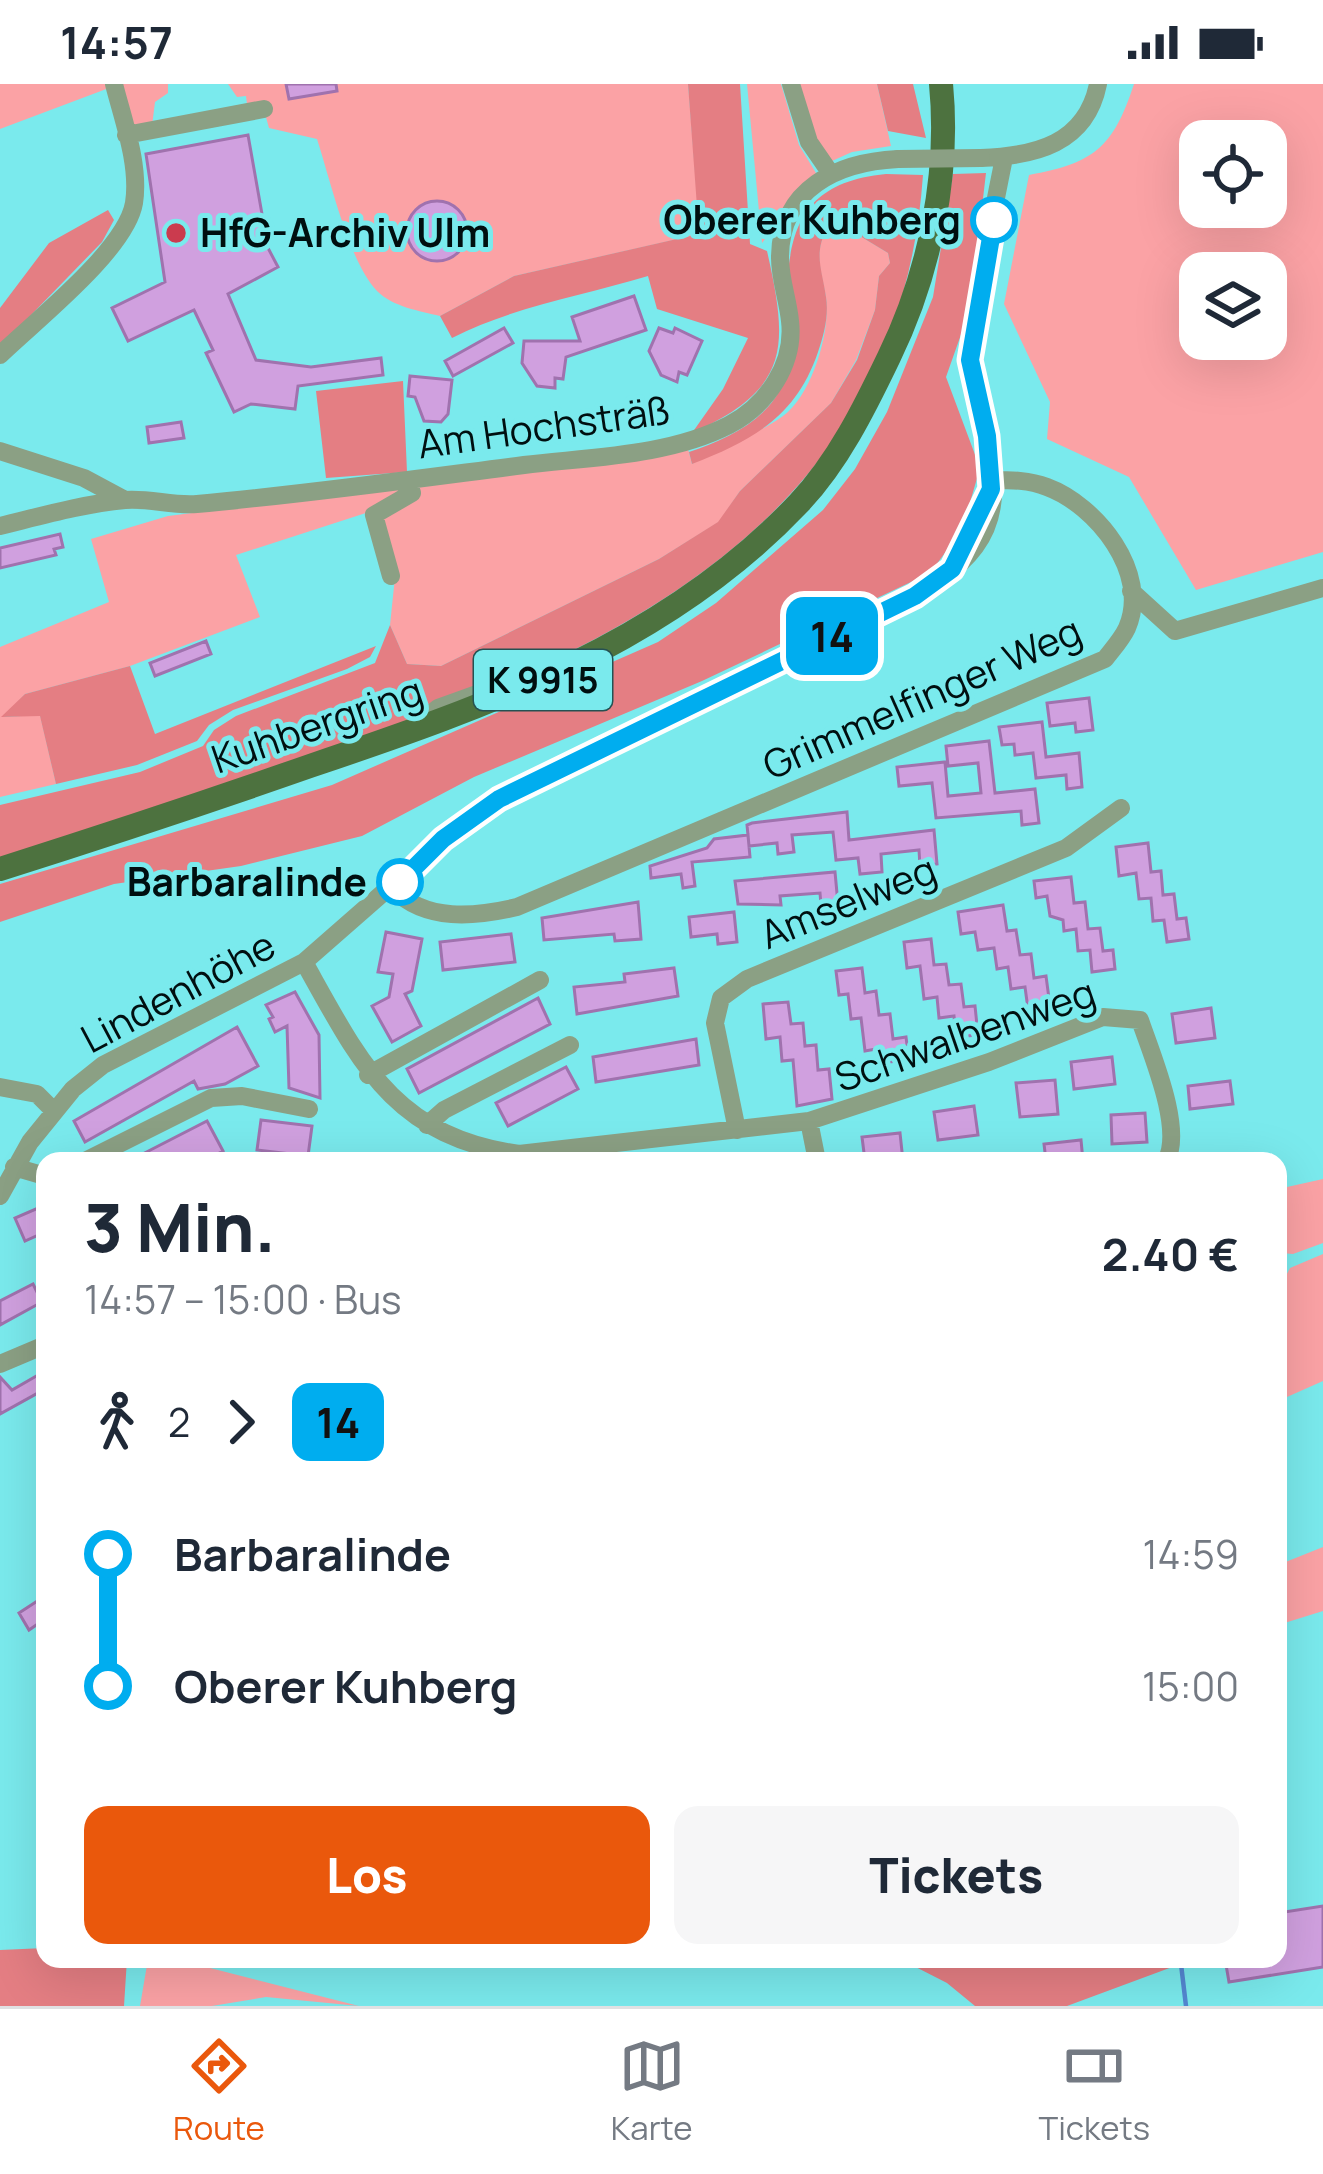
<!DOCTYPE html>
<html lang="de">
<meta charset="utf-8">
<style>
:root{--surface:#fff;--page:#f6f6f7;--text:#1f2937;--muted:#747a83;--line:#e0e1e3;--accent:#ea580c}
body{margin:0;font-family:Manrope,sans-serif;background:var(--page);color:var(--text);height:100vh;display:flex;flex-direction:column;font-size:45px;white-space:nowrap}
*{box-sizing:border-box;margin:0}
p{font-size:39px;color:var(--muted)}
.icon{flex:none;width:66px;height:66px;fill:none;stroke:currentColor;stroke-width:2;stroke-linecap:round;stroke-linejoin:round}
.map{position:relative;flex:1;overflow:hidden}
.drawer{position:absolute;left:36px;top:1068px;width:1251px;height:816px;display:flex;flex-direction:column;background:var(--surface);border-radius:24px;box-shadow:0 12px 48px #0002}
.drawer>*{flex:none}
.badge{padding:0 24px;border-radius:18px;font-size:42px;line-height:78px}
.controls{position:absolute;left:1179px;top:36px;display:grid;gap:24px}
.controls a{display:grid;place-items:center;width:108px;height:108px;border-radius:24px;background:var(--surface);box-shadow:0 12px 48px #0002;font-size:60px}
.map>.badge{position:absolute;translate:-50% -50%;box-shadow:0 0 0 6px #fff}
.legs{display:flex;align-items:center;gap:18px;height:132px;padding:0 48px;font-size:39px}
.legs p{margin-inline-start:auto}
.summary{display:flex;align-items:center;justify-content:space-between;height:204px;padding:0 48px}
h1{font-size:66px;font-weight:800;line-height:90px}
.primary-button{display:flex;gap:24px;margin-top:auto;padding:24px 48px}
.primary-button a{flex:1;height:138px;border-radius:24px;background:var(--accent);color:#fff;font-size:48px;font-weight:800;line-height:138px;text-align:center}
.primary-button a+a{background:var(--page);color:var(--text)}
ul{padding:0 48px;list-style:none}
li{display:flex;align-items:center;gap:42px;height:132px;font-size:45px}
li i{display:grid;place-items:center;width:18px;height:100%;margin:0 15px;background:currentColor}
li i::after{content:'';width:30px;height:30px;margin:-15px;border:9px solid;border-radius:50%;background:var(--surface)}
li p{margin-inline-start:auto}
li:first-child i{background:linear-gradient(#0000 50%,currentColor 0)}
li:last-child i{background:linear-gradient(currentColor 50%,#0000 0)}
.status{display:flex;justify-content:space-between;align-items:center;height:84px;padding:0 60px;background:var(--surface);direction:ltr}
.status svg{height:33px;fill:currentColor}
.tabs{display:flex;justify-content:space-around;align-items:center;height:168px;border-top:3px solid var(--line);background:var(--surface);font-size:33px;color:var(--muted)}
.tabs a{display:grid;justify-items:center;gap:6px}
.tabs .active{color:var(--accent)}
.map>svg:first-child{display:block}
</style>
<div class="status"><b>14:57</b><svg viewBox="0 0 49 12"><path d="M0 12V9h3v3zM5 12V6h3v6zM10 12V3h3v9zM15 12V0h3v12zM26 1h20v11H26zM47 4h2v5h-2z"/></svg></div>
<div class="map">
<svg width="1323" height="1922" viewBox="0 0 1323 1922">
<rect width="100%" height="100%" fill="#7aeaed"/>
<path fill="#fba2a5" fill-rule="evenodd" d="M0,0H108L109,4L0,45Z
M118,0H168V9L155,18L152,42L130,46Z
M228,0H688L700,150L514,192L440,232C420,227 393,223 377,207C349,178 330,95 317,55L269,44L264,26L248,28L246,12L237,13Z
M747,0H781L799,61L816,89L762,159Z
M799,0H877L891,62L852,68L832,77L816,55Z
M1134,0H1323V468L1196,506L1129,393L1047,355L1050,318L1004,220L1029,91C1094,79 1113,64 1134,0ZM1200,57H1266V123H1200ZM1200,189H1266V255H1200Z
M840,140L888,169L890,179L879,192L875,226L856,276L831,319L740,407L719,438L659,475L441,582L407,580L390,541L395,493L380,428L414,404L688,365L692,380C721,364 756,351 783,332C812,311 831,247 826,213C821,184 813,170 828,142Z
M407,402L372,427L236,471L260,533L130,582L25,610L4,633L40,631L56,700L0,713V563L109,518L91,455L168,432Z
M1323,1095V1159L1293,1170L1280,1169L1278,1105Z
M1323,1170V1297L1287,1313L1278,1334V1207L1290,1184Z
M1323,1463V1527L1278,1541V1481Z
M148,1875H175L359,1922L266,1913L212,1922H140Z"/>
<path fill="#e47e83" d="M688,0H740L750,160L767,167C789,264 790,305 692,349L723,305L748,254L657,225L648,192C582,212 512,223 452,254L440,232L514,192L699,150Z
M877,0H913L926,54L888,47Z
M986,89L970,225L946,293L980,384L962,446L930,489L702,597L474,693L362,752L241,782L114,800L0,838V800L332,701L658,558L716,519L823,426L855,385L887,328L933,213L953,90Z
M886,90L923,91C898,452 592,577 294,677C196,710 98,743 0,776V721L140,688L203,662L214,646L236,632L375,579L390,541L407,580L441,582L659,475L718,438L740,407L831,319L857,276L875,226L879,192L890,179L888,169L840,140L828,142C813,170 822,184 826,213C829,231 824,251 818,268C796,333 753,356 692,380L689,368C724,356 768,337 783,299C788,286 785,267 785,253C788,169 783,100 886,90Z
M108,126L114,136L102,158L0,263V224L49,159Z
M403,297L407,388L326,394L316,307Z
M376,562L370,573L347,585L233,626L209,641L197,657L137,681L56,700L40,632L1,633L25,610L130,582L155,650Z
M45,1864V1875H127L124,1922H0V1866Z
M900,1875H1182L1183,1879L1067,1922H975L947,1899Z"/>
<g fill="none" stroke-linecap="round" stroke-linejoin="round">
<path stroke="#5487d2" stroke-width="4.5" d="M1181,1880L1186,1922"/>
</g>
<path fill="#d0a0df" stroke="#a072ae" stroke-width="3" d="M286,0H336L337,7L289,15Z
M248,51L268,164L278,183L228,210L256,276L311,283L381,274L383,291L298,302L295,325L251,320L234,328L206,269L213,266L194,226L128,257L112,224L165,198L146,70Z
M407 147a30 30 0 1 1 60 0a30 30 0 1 1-60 0Z
M634,212L646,246L566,273L563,295L555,294V304L537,302L522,279L524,257H580L572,233Z
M504,244L513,259L453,292L445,277Z
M659,244L673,249L675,244L702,257L687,291L679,288L677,298L661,291L649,267Z
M410,292L452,296L448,330L441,338L424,337L415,313L408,312Z
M181,338L184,354L149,359L147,343Z
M60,450L63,463L54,465L56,471L0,484V464Z
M206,557L211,570L155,592L150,579Z
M1089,614L1093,646L1076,648L1075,639L1050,642L1047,619Z
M1042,638L1046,673L1079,669L1082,703L1067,705L1066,691L1036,694L1033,669L1015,671L1014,660L1002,661L999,643Z
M989,657L995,709L1035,705L1039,739L1022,741L1021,727L936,734L932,699L899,702L897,683L945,678L948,712L981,709L978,679L948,682L946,662Z
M847,728L849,756L934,746L937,780L920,782L919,766L881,770L882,788L860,790L858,774L836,776L833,748L792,751L794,768L778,770L777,759L749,762L747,741L752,739Z
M748,751L750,773L692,778L695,802L683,804L681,790L651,794L650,782L707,764L714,755Z
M1148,759L1151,788L1161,787L1163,811L1174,810L1177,835L1186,834L1189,855L1167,858L1164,836L1153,837L1151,814L1139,815L1136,789L1119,792L1116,763Z
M835,788L838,820L821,821L820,809L780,812L781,821L738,820L735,797Z
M1071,793L1074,819L1085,818L1088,845L1100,844L1103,867L1113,866L1115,885L1092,888L1090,866L1078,867L1076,845L1064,847L1063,836L1050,832L1047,812L1036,814L1034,797Z
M638,818L641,855L615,857L614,850L544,856L542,834Z
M1003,821L1007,847L1016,846L1020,871L1031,870L1034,894L1046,892L1050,922L1028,925L1025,903L1011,905L1008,883L997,885L994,864L978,866L975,848L961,850L958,828Z
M734,828L737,858L718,860L717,850L691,853L689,833Z
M386,848L422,855L412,907L405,910L421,942L392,958L372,922L389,913L393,890L378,888Z
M511,850L515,878L443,886L440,858Z
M931,855L934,881L946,880L949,901L961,900L964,923L975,922L978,951L956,953L954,932L939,934L937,913L924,915L920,882L907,884L904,858Z
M674,884L678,912L577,930L574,903L625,898L624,890Z
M862,884L865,909L876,907L879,931L890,930L893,955L906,953L909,976L878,979L876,965L865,967L861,934L851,935L848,910L839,911L836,887Z
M295,908L319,951L320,1014L289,1004L287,942L275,948L269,935L273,933L266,921Z
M538,914L550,940L419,1009L407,985Z
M788,918L791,940L803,939L805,962L816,961L818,986L829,985L832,1015L797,1022L793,976L782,977L780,953L766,955L763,920Z
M1211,924L1215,954L1176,959L1172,930Z
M237,943L258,982L225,1000L198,1005L194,997L85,1058L74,1037Z
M696,955L699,981L596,998L593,973Z
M1112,973L1115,1000L1074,1005L1071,978Z
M566,983L578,1005L508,1042L496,1019Z
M1055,996L1058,1030L1020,1033L1016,999Z
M1230,997L1233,1020L1190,1025L1188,1002Z
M974,1022L978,1051L938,1056L934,1028Z
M1145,1029L1147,1058L1112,1060L1111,1031Z
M261,1036L312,1042L308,1072L257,1066Z
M207,1037L223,1067L208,1075L205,1070L191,1077H129Z
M900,1049L903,1077H865L862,1053Z
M1081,1056L1083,1077H1046L1044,1060Z
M45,1121V1148L25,1157L15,1134Z
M33,1200L42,1218L0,1241V1217Z
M45,1287V1305L0,1330V1293L12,1306Z
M45,1512V1535L29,1546L19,1529Z
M1323,1822V1883L1229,1898L1225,1875H1278V1829Z"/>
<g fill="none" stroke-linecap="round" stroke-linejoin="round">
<path stroke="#8ba084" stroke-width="18" d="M791,0L809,58L829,87
M126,51L264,25
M981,74C1035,72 1086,60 1098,0
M0,271C35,237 126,166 134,119C140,81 123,36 114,0
M0,367L84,394L125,416
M0,442C41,432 83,420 125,416C150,414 172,422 197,420C307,410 415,395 524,381C590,373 669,372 729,341C767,321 795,280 790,237C788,216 780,195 780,174C780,104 838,78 898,75
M952,485L991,405
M391,492L374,431L412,409L408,396
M1131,507L1175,547L1323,504
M417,641L438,624L477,610
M393,805C426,838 475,833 517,823L1105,575C1112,566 1122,555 1127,544C1151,489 1096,421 1047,403C1029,396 1011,396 992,396
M304,878C360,978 393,1052 519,1070L809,1037L989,978L1103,933L1140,936C1151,969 1184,1045 1166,1077
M368,991L540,896
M0,1003L37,1010L54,1027
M809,1037L817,1077
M427,1041L444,1026L570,961
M737,1046L715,939L721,914L747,895L1066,764L1121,724
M85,1077L211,1014L242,1012L309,1025
M14,1083L45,1092
M0,1112L30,1058L73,1005L103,981L304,878L465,737L542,691L915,512C989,468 1006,431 985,346C979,322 968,299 971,274C977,208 991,138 1004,74
M0,1280L45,1261"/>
<path stroke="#4d723f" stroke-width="24" d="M0,785C104,752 207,718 310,682C488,622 667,559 799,419C838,378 865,323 889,273C929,191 950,92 941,0"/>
<path stroke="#8ba084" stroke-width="18" d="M898,75L981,74"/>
</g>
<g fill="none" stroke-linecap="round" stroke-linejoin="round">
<g stroke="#fff" stroke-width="27">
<path id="line-1" d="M400,798L443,755L499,715L915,512L952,485L991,405L987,352L970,276L994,136"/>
</g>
<use href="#line-1" stroke="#00adef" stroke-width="18"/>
</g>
<g fill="#fff" stroke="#00adef" stroke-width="6">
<circle cx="994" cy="136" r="21"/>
<circle cx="400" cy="798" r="21"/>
</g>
<circle fill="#cb3b4e" stroke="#7aeaed" stroke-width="4.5" cx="176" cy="149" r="12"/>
<g text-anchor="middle" stroke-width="10" stroke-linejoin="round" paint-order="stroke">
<rect fill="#7aeaed" stroke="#255152" stroke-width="3" x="474" y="566" width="138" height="60" rx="9"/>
<g font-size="36" font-weight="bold" fill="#000f10">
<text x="543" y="609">K 9915</text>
</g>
<g font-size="39" font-weight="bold" fill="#000f10" stroke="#7aeaed" text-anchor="end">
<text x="961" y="150">Oberer Kuhberg</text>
<text x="367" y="812">Barbaralinde</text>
</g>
<g font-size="39" font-weight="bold" fill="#000f10" stroke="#7aeaed" text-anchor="start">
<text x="200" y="163">HfG-Archiv Ulm</text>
</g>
<g font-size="39" fill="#000f10" stroke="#7aeaed">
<text transform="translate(544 343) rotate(-8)" y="14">Am Hochsträß</text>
<text transform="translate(922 614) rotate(-24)" y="14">Grimmelfinger Weg</text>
<text transform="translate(317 641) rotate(-19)" y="14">Kuhbergring</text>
<text transform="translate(848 818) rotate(-22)" y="14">Amselweg</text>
<text transform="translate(178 908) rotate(-28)" y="14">Lindenhöhe</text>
<text transform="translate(965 951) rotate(-19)" y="14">Schwalbenweg</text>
</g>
</g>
</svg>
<div class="controls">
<a><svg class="icon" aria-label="locate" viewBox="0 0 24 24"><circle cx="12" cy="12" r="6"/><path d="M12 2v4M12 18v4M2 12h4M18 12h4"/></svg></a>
<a><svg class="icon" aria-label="layers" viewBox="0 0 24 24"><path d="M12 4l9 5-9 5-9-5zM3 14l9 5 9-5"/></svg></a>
</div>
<b class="badge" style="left:832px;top:552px;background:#00adef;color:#111">14</b>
<section class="drawer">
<div class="summary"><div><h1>3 Min.</h1><p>14:57 – 15:00 · Bus</p></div><b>2.40 €</b></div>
<div class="legs"><svg class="icon" aria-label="walk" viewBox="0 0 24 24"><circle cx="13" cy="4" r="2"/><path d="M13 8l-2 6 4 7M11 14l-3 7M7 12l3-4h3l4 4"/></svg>2<svg class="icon" aria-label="forward" viewBox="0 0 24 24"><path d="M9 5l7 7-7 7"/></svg><b class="badge" style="background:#00adef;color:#111">14</b></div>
<ul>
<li><i style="color:#00adef"></i><b>Barbaralinde</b><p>14:59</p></li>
<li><i style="color:#00adef"></i><b>Oberer Kuhberg</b><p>15:00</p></li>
</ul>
<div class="primary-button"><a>Los</a><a>Tickets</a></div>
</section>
</div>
<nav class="tabs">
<a class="active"><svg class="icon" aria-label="directions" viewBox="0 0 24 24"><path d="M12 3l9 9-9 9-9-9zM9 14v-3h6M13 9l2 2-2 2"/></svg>Route</a>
<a><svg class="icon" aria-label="map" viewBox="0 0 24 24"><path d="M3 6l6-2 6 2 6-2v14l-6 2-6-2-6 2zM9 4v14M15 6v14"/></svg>Karte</a>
<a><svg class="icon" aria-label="tickets" viewBox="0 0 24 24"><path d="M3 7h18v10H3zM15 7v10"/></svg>Tickets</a>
</nav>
